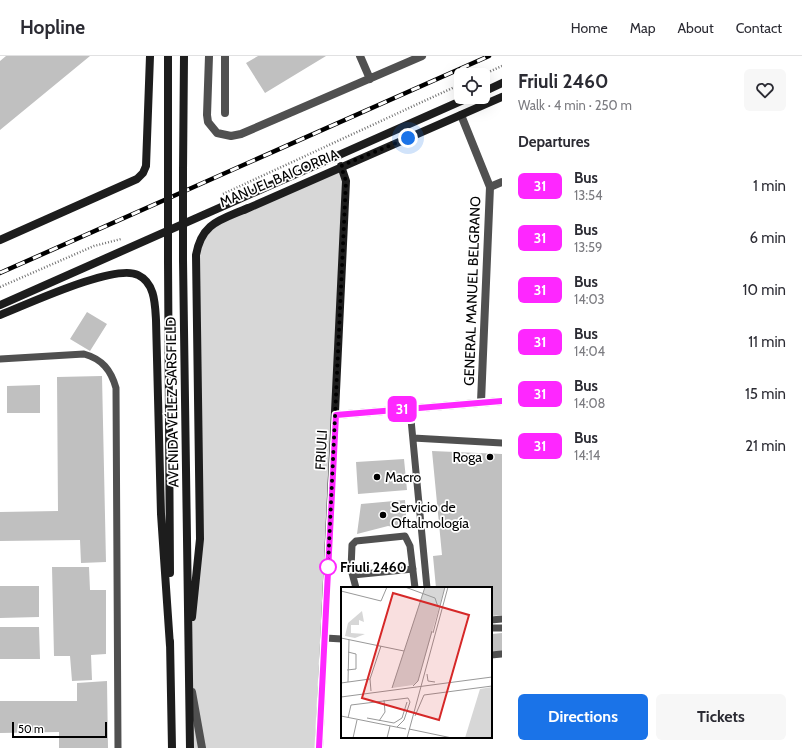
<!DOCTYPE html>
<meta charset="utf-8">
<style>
:root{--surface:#fff;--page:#f7f7f7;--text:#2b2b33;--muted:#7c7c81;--line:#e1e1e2;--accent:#1a73e8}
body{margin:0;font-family:Cabin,sans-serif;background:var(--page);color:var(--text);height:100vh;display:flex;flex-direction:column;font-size:15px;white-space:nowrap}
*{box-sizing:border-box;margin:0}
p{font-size:13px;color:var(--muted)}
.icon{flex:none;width:22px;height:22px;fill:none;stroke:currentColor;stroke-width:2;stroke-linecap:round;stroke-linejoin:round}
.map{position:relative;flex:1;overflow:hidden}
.panel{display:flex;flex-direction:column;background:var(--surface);width:300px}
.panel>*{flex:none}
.badge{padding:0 8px;border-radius:6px;font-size:14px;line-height:26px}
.controls{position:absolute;left:454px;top:12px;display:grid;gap:8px}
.controls a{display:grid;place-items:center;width:36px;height:36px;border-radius:6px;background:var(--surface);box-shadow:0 4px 16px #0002;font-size:20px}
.scale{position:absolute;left:12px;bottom:10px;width:95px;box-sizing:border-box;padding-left:4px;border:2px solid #000;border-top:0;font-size:11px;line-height:14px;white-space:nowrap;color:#000;-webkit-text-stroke:3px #fff;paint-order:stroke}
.you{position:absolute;width:20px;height:20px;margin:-10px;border:3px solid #fff;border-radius:50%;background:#1a73e8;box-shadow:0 0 0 6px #1a73e833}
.map>.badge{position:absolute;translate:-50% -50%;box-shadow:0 0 0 2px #fff}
h2{padding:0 16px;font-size:15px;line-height:36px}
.round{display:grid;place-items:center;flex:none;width:42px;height:42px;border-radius:6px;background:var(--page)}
.headline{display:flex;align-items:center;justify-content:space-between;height:68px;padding:0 16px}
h1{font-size:19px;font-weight:700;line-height:30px}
.cta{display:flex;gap:8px;margin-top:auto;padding:8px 16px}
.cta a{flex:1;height:46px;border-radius:6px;background:var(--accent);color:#fff;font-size:16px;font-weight:700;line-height:46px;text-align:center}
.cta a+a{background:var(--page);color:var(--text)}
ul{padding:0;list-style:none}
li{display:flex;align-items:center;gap:12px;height:52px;padding:0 16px}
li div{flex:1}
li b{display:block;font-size:15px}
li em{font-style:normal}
li .badge{min-width:44px;font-weight:700;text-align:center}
header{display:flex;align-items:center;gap:24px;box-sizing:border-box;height:56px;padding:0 20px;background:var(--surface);border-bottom:1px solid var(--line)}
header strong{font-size:19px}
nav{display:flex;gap:22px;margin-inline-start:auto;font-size:14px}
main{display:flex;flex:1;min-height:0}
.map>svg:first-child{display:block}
</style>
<header>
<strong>Hopline</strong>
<nav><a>Home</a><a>Map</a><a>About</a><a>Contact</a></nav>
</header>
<main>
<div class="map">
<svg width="502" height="692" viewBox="0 0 502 692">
<rect width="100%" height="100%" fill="#fff"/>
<path fill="#d7d7d7" d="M341,110L346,125L319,692H190L188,592L200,500L196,199L212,169Z"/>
<path fill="#c0c0c0" d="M6,0H90L0,74V5Z
M258,0H326L265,37L246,7Z
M87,256L107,268L90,295L70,283Z
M102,320L106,506L81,507L80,484L0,485V456L58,455L57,321Z
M40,329V357H7V330Z
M432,395L502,398V559L491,560V532H436L433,500L442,499Z
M404,403L407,434L358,438L356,406Z
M405,444L407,473L388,470L357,478L361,448Z
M52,511H89L90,534H106V598L91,599L92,624L72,625L70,600H54Z
M0,530H39V561L0,562Z
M0,571H39L40,603H0Z
M502,577V595H493L492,578Z
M107,625L108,692H59V676L0,677V645H77V627Z"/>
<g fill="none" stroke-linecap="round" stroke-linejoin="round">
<path stroke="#727272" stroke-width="2.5" stroke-dasharray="1 2" stroke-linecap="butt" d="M482,19L502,10
M223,138L461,28
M0,231L94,190L121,183"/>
<path stroke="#505050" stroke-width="7" d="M0,303L84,298C102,303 111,314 116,332L118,692
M410,353L427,532
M413,382L502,387
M353,519L413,513
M356,532L351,513L352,489L356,485L405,480L410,490L415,532
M491,564L502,563
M491,572H502
M325,582L342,583
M491,599L502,598"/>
<path stroke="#505050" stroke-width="8" d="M209,0L207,59L208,66L217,77L231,80L241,78L422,0
M225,0V57
M360,0L370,23
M461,59L490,131L481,346
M490,131L502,126
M192,636L202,692"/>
<path stroke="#1d1d1d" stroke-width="8" d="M168,0V119
M483,36L502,27
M183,115L184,0
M244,154L502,41
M0,184L137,123L143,117L146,110L150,0
M183,204L190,692
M168,205L170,517
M0,249L470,41
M0,259C26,249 115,207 138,219C155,227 155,248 156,264L161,458L170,590
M336,359L502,345
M192,561L200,483L196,199C202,166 221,164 248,152
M170,585L172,692
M319,692L346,125L341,110"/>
<g stroke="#000" stroke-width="4.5">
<path id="rail" d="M0,217L489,0"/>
</g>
<use href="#rail" stroke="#fff" stroke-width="3" stroke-dasharray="9" stroke-linecap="butt"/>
<path stroke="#1d1d1d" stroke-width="8" d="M168,119V205
M183,204V115"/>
</g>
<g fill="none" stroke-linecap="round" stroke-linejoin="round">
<g stroke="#fff" stroke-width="9">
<path id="line" d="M319,692L336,359L502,345"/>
</g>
<use href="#line" stroke="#fe27ff" stroke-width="6"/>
<path stroke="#000" stroke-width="4" stroke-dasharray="0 7.2" d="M328,511L346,125L341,110L408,82"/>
</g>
<g fill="#000" stroke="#fff" stroke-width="1.5">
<circle cx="490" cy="401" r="4"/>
<circle cx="377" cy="421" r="4"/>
<circle cx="383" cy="459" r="4"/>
</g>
<circle fill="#fff" stroke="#fe27ff" stroke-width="2" cx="328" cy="511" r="8"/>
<g text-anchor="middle" stroke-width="3.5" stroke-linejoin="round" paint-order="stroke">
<g font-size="14" fill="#000" stroke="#fff">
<text transform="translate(279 122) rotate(-23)" y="5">MANUEL BAIGORRIA</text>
<text transform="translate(472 235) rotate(-88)" y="5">GENERAL MANUEL BELGRANO</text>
<text transform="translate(172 346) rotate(-91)" y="5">AVENIDA VÉLEZ SARSFIELD</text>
<text transform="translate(321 394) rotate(-87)" y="5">FRIULI</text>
</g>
<g font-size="14" fill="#000" stroke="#fff" text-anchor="start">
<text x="482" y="406" text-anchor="end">Roga</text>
<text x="385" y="426">Macro</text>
<text x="391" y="456">Servicio de<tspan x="391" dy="16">Oftalmología</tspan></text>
</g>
<g font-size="14" font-weight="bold" fill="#000" stroke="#fff" text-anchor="start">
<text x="340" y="516">Friuli 2460</text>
</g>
</g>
<g transform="translate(341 531)">
<rect width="151" height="151" fill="#fff"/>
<path d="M84,0H104L77,94L72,98L51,101ZM21,24L23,35L18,33V38H10V46L24,47L14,51L4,49L7,36ZM151,100V151H124L139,102Z" fill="#d7d7d7"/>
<path fill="none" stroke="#999" stroke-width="1" d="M64,0L94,11L97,20M0,4L40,14L46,0M92,46L104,0M0,51L63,64M6,83L15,82V67L7,65M86,87L87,94L94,95M7,95L8,53M0,96L29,92M72,99L77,94L91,44M51,101L84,0M30,104L29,92L40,59M0,110L151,90M0,129L65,142M74,129L83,108L151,99M7,131L10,118L67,111L69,115L63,133L56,140M26,131L53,136L61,131L66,115M38,134L44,125L43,113M68,142L111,151M12,151L16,133M46,151L49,139M66,151L107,0"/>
<path fill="#d62828" fill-opacity="0.15" stroke="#d62828" stroke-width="2" d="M52,6L128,28L98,133L21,111Z"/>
<rect width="151" height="151" fill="none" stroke="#000" stroke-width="2"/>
</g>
</svg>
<div class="controls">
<a><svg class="icon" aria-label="locate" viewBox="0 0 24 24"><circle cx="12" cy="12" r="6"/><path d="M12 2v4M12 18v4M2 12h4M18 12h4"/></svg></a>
</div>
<div class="scale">50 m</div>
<div class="you" style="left:408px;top:82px"></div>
<b class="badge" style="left:402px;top:353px;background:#fe27ff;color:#fff">31</b>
</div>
<section class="panel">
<div class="headline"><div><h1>Friuli 2460</h1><p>Walk · 4 min · 250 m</p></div><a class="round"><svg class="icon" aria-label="heart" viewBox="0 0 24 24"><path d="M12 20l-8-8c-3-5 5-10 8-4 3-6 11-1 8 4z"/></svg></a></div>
<h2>Departures</h2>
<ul>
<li><span class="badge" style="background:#fe27ff;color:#fff">31</span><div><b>Bus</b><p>13:54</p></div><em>1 min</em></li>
<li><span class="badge" style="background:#fe27ff;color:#fff">31</span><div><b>Bus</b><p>13:59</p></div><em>6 min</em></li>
<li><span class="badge" style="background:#fe27ff;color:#fff">31</span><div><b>Bus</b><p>14:03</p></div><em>10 min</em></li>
<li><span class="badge" style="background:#fe27ff;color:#fff">31</span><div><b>Bus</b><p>14:04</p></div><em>11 min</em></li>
<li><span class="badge" style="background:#fe27ff;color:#fff">31</span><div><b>Bus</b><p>14:08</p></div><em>15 min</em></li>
<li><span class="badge" style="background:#fe27ff;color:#fff">31</span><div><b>Bus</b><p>14:14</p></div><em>21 min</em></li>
</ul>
<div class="cta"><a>Directions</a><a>Tickets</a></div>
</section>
</main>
